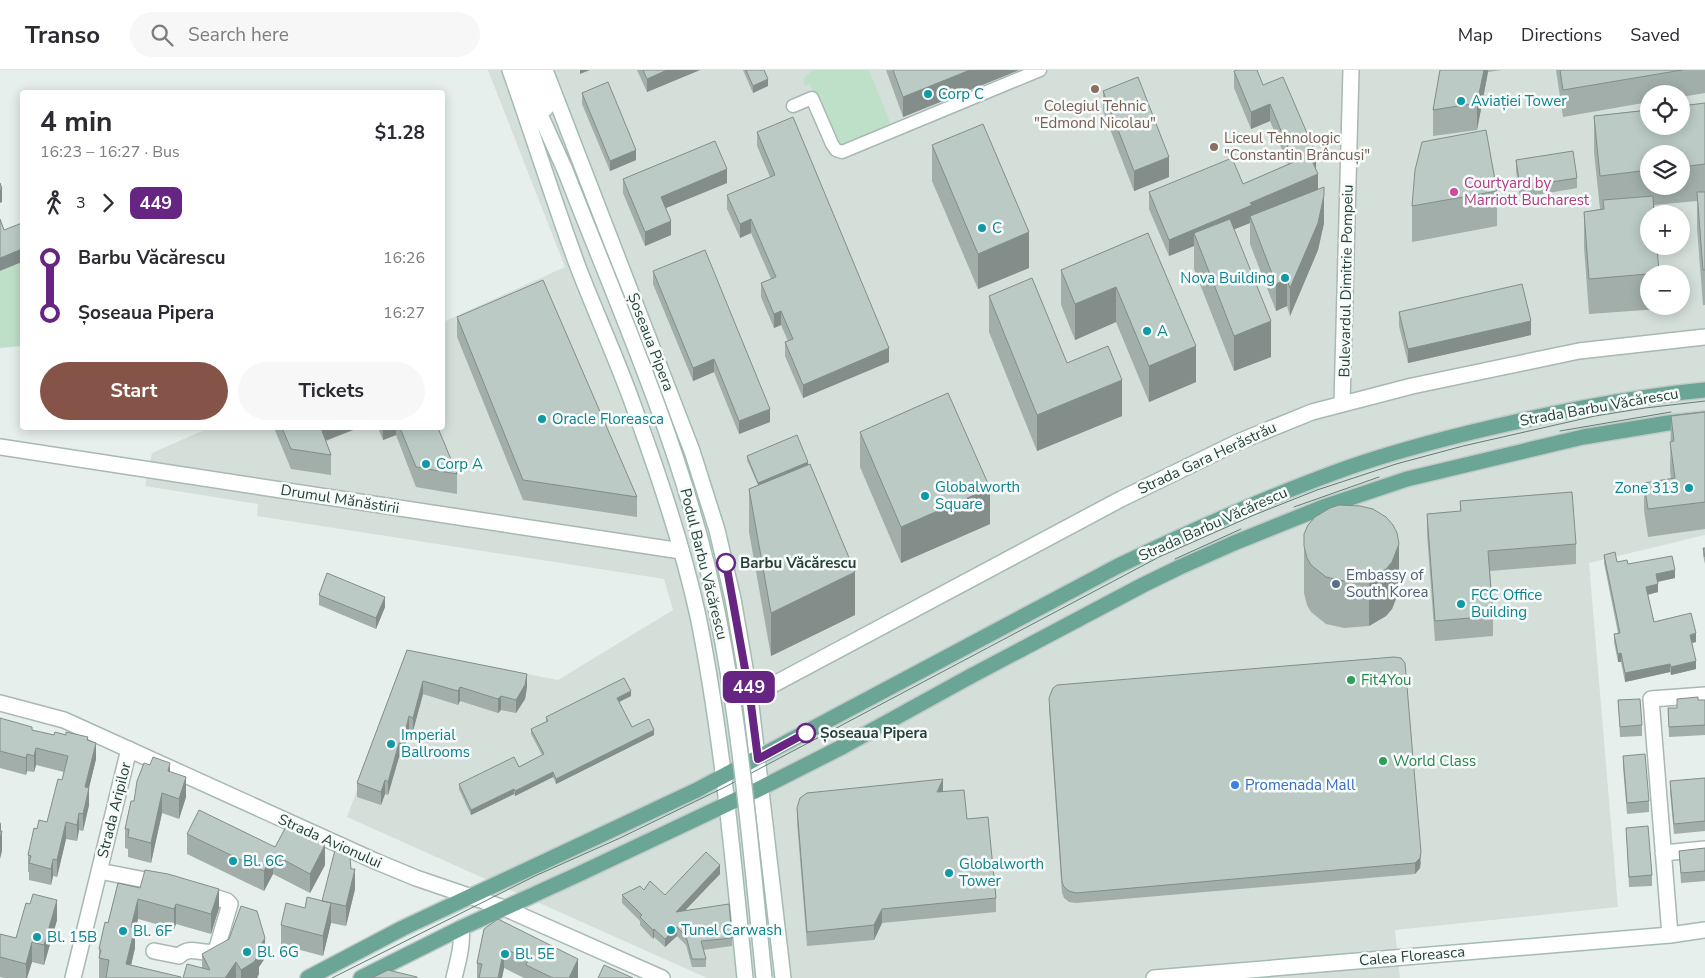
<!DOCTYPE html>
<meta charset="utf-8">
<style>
:root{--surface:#fff;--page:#f7f7f7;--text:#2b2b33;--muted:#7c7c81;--line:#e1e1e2;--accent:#855347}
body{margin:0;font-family:"Nunito Sans",sans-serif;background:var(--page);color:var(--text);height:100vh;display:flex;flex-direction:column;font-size:19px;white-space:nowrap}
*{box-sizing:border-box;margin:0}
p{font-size:16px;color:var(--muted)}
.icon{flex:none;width:28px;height:28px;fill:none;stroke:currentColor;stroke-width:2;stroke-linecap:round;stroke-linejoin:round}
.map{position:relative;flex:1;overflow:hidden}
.drawer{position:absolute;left:20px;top:20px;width:425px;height:340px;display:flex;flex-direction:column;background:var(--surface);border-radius:5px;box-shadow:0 2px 12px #0003}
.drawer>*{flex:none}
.badge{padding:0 10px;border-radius:8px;font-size:18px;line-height:32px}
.tools{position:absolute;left:1640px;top:15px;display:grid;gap:10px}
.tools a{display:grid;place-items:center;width:50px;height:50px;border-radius:50%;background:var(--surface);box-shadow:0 2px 12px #0003;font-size:25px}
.map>.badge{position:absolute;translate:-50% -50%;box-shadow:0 0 0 2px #fff}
.legs{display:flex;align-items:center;gap:8px;height:55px;padding:0 20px;font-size:16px}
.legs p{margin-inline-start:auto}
.summary{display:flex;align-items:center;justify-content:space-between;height:85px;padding:0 20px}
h1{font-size:28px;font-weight:700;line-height:38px}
.button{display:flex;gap:10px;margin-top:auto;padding:10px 20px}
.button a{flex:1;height:58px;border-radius:30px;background:var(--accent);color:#fff;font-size:20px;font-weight:700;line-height:58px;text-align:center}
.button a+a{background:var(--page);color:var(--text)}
ul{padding:0 20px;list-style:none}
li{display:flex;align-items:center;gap:18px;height:55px;font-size:19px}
li i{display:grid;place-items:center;width:8px;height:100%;margin:0 6px;background:currentColor}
li i::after{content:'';width:12px;height:12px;margin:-6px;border:4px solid;border-radius:50%;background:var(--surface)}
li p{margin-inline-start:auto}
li:first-child i{background:linear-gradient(#0000 50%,currentColor 0)}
li:last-child i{background:linear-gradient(currentColor 50%,#0000 0)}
header{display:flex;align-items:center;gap:30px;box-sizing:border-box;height:70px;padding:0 25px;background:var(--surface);border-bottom:1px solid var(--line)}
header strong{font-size:24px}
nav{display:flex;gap:28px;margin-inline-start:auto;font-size:18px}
.search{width:350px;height:45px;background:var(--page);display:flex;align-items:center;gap:12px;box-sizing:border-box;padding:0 18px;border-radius:28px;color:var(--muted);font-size:19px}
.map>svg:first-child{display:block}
</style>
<header>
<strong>Transo</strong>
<div class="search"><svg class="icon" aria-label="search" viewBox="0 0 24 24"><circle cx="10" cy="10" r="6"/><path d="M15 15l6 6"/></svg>Search here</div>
<nav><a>Map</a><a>Directions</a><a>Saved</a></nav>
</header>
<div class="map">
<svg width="1705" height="908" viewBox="0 0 1705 908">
<rect width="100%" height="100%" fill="#e6efeb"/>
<path fill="#d4dfda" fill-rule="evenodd" d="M488,0H1705V465L1589,493L1618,837L1395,860L1400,908H791L789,905L775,908H707L347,747L409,581L558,610L673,540L664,509L257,446L258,434L145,416L152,383L209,358H442L443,252L565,197ZM1649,24H1681V56H1649ZM1649,84H1681V116H1649ZM1649,144H1681V176H1649ZM1649,204H1681V236H1649Z"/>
<path fill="#bfe0c8" d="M812,0H869L892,57L849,77L835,75L810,14L804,16V9Z
M22,192V276L0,278V201Z"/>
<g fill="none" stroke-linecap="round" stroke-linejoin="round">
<g stroke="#a8b8b2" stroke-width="15">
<path id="pedestrian" d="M793,36L812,28L832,74L836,80L842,82L1040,0"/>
</g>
<g stroke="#a8b8b2" stroke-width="18">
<path id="minor" d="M0,377L681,481
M0,633L64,650L375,791L416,808L504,838L662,908
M1663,783L1705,779
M99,801L161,813
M1670,865L1651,629L1705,625
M154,881L179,886C191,874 202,886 216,881L230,834L227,831L201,823
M73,908L129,679
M454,908C458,891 463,875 461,858"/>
</g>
<g stroke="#a8b8b2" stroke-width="18">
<path id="tertiary" d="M1342,333L1351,0
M750,627L1121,429L1238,372L1312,342L1412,316L1579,281L1705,267"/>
</g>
<g stroke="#a4bbb3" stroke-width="18">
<path id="secondary" d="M510,0C533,65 554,132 578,197C595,241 615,285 631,329C657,400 682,473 698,546C722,665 733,787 745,908
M520,0L565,100
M534,0L546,38
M545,0L692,381L717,460L733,529L750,627L783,908
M1154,908L1670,865L1705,860"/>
</g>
<g stroke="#c2cac8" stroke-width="18">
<path id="primary" d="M308,908L403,858L697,720L1118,496C1193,460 1269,426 1347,398C1393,382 1442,369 1489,358C1561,341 1632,327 1705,320
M361,908L461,858L579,804L761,718L842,677L971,606L1143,515L1180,497L1234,473L1326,436L1407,409L1583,367L1668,353L1705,349"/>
</g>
<use href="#pedestrian" stroke="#fff" stroke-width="12"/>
<use href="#minor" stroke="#fff" stroke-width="15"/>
<use href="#tertiary" stroke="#fff" stroke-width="15"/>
<use href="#secondary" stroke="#fff" stroke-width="15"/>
<use href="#primary" stroke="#6aa596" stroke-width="15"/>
<path stroke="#5f7d75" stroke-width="1" d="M1560,361L1671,342
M1294,437L1379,407
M1175,489L1241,459
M332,908L535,806L620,768L725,717L1159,487L1254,445L1317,420L1396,394L1463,376L1595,346L1645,338L1705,331"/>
<g stroke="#a4bbb3" stroke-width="18" stroke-linecap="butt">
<path id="secondary-bridge" d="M565,100C615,229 674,360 707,496C739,631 750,770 764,908"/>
</g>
<use href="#secondary-bridge" stroke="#fff" stroke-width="15"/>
</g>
<path fill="#a1aea9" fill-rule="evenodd" d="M637,0H700L647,22Z
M743,0H764L768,16L753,23Z
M886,0H1019L903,47Z
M1440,0H1502L1488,2L1477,60L1433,66V40Z
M1556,0H1705V23L1681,27V24H1649V32L1563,47Z
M1234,1L1263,15L1316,98L1318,120L1324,153L1318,180L1290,246L1287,236L1276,241L1250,174V153L1234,159L1271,287L1234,301L1194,199V176L1169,186L1149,139V122L1243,114L1288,94L1270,51L1251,59L1234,18Z
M1103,21L1169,107L1134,121L1103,41Z
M582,23L636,90L610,101L582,34Z
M1705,33V235H1703L1697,158V131L1654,135L1659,204H1649V236H1659V239L1589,244L1584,177V142L1600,139L1594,82V46ZM1649,84H1681V116H1649Z
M757,62L889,292L803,328L785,286V272L788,271L781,255L774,258L761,227V213L771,209L751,163L740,168L727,139V125L770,107L757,76Z
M932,75L1029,198L978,219L932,111Z
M1516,90L1577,108V118L1520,128L1516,101Z
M623,109L727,113L666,138L671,165L645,176L623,123Z
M1497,121V156L1412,172V136Z
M1148,163L1196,312L1149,332L1116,252L1075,270L1061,235V200Z
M653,201L770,352L739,364L714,302L693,311L653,214Z
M989,226L1067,293L1122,346L1037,381L989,262Z
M1399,242L1531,265L1408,293L1399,256Z
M457,247L637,427V447L523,430L457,267Z
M1705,342V459L1648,467L1644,440V413L1671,409L1670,400L1671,346Z
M274,358H358L326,371L331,385V405L291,399Z
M378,358H438L457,404V424L416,417L396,365L383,370Z
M860,362L990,454L901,493L860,397Z
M747,386L808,394L855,545L771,586L749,462V419L758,415L747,390Z
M1460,431L1576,474V494L1490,501L1493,546V566L1435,571L1427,464V444L1460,441Z
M1304,476L1399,521L1392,539L1386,546L1369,556L1344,558L1326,554L1311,542L1307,535L1304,523Z
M1703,478H1705V494L1703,485Z
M1604,485L1617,492L1628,494L1675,508L1658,512V522L1648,525L1654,552L1696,572L1692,573L1696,599L1671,605L1670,602L1625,612L1621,592H1618L1614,572V564L1618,563L1604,493Z
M319,525L385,537L376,559L319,535Z
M407,580L527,617L525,629L516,643L501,640L498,643L460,631L458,635L423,624L413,661L409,660L402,688L399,687L388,725L385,724L381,735L357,727V713Z
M631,626L619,632L632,657L654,665L556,714L553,707L515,726L514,724L471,745L459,719V714L519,697L542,685L531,664V659L546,652V647Z
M1049,628L1421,792L1420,798L1415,804L1076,833L1069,832L1064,828L1062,823L1049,638Z
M1677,629L1698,630H1705V665L1669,667L1668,638H1677Z
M1618,630L1642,655V666L1620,667Z
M0,648L32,660L54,665L88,671L96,689L89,718V735L83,761L79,760L77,771L66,769L57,807L53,806L51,815L29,810V802H28V785L37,759L47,752L62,710L64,702L36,695L34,702L27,701L26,705L0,698Z
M1623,686L1649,731V742L1627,744L1623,697Z
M170,702L186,727L179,749L162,743L151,793L128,787V779L125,778V759Z
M1705,708V761L1674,764L1670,722V711Z
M943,722L967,749L996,828V842L882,853L874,870L807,876L797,752V738Z
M1626,758L1652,805V816L1629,817Z
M187,764L275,777L325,795L310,823L273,804L264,821L187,784Z
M1705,778V811L1681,813L1679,781Z
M720,804L685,840L732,868V876L703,880L706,889V897H692L686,875L677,866L665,877L654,867L653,869L640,855V851L622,833V825L644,820L665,825Z
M118,813L219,838L211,864L176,854L174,859L138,849L135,861V878L131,895L181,908H99V879L108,853Z
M355,819L346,856L331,853L323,886L281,875V855L305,838Z
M57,850L44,895L32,892L27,908H4L0,907V864L16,868Z
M484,859L578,908H524L504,898L502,908H477V893Z
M202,884L265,888L259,897V904L257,908H183L202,898Z"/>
<path fill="#838d89" d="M580,0H590L580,4Z
M667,0H700L647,22V9Z
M970,0H1019L903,47V27Z
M1484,0H1488V2L1477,60V33Z
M768,9V16L753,23V16Z
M1270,34V51L1251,59V42Z
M636,80V90L610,101V91Z
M1316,84V100L1310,86Z
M1169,87V107L1134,121V101Z
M727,99V113L661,140V127Z
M1318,104V121L1250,149V146V153L1198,174L1194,163V176L1169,186V170L1250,133Z
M1324,117V153L1318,180L1290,246V218Z
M2,119V132L0,133V120Z
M751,149V163L740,168V154Z
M671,151V165L645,176V162Z
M1029,162V198L978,219V184Z
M22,179V192L0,201V188Z
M1287,209V236L1276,241V214Z
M1116,217V252L1075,270V234Z
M781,241V255L774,258V244Z
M1271,251V287L1234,301V266Z
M1531,251V265L1408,293V279Z
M1196,276V312L1149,332V296Z
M889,278V292L803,328V315Z
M714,289V302L693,311V298Z
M1122,310V346L1037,381V345Z
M770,339V352L739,364V351Z
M319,358H358L319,373Z
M383,358H396V365L383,370Z
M808,392V395L758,417V413Z
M990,418V454L901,493V457Z
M1399,474V521L1392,539L1386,546L1369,556V509Z
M1675,500V508L1656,512V504Z
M855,502V545L771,586V543Z
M1658,514V522L1646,525V517Z
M385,527V537L376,559V548Z
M1696,563V572L1690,573V565Z
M1621,583V592H1618V584Z
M1696,591V599L1671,605V597Z
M1670,594V602L1625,612V603Z
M527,604V617L525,629L516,643V630Z
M423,611V624L413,661V648Z
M460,617V631L458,635V621Z
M631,621V626L617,633V628Z
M501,626V640L498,643V629Z
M409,646V660L402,688V674Z
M654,660V665L556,714V709Z
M96,673V689L85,734V717Z
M399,673V687L388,725V712Z
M36,678V695L34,702V686Z
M27,684V701L26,705V688Z
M170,693V713L168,701Z
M553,702V707L515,726V721Z
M186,707V727L179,749V729Z
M943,709V723L937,722Z
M385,710V724L381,735V722Z
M89,718V735L83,761V744Z
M514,719V724L471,745V740Z
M162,723V743L151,793V773Z
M79,743V760L77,771V755Z
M1,752V766L2,761V781L0,789V754Z
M66,752V769L57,807V790Z
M325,775V795L310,823V804Z
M1421,782L1420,798L1415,804V793Z
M273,784V804L264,821V801Z
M53,789V806L51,815V799Z
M720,795V804L676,850V842Z
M355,799V819L346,856V836Z
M219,819V838L211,864V844Z
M138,829V849L135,861V878L128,908L126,894L131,857Z
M57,830V850L44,895V875Z
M331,833V853L323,886V866Z
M176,834V854L174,859V839Z
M882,839V853L874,870V855Z
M677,857V866L665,877V869Z
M654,859V867L653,869V860Z
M265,868V888L259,897V904L257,908H241V900L258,879Z
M32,872V892L27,908H26V894Z
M504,878V898L502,908H498Z
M578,889V908H569Z
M236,892V908H225Z"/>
<path fill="#bbcac4" stroke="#838d89" d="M643,0H667L647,9Z
M746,0H764L768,9L753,16Z
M893,0H970L903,27Z
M1237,0H1257L1263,15L1283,7L1316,84L1310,86L1318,104L1250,133L1252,135L1169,170L1149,122L1232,88L1243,114L1294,92L1270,34L1251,42L1234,1Z
M1440,0H1484L1477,33L1433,40Z
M1560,0H1682L1563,20Z
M1138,7L1169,87L1134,101L1103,21Z
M608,12L636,80L610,91L582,23Z
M1705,33V94L1681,97V84H1649V100L1600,106L1594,46L1649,40V56H1681V36Z
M793,47L889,278L803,315L785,272L793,269L781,241L774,244L761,213L776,207L751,149L740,154L727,125L775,105L757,62Z
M983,54L1029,162L978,184L932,75Z
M1486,60L1497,121L1412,136L1415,100L1422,72Z
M715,71L727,99L661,127L671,151L645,162L623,109Z
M1573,81L1577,108L1520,117L1516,90Z
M0,113L2,119L0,120Z
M1324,117V125L1318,153L1290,218L1287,209L1276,214L1250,146Z
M1697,122H1705V200H1703Z
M1653,126L1654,144H1649V176H1657L1659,203L1589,209L1584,142L1604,139L1603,130Z
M0,149L4,160L22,153V179L0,188Z
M1230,149L1271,251L1234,266L1194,163Z
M1148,163L1196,276L1149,296L1116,217L1075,234L1061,200Z
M705,180L770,339L739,351L714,289L693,298L653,201Z
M1032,208L1067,293L1108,276L1122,310L1037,345L989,226Z
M543,210L637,427L523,410L457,247Z
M1522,214L1531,251L1408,279L1399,242Z
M948,323L990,418L901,457L860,362Z
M1705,342V432L1648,439L1644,413L1675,408L1670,372L1674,371L1671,346Z
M282,358H321L331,385L291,379Z
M400,358H438L457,404L416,397Z
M797,365L808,392L758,413L747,386Z
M810,394L855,502L771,543L749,419Z
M1572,422L1576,474L1488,481L1493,546L1435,551L1427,444L1461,441L1460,431Z
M1339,435L1360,436L1373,439L1386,447L1393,455L1397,463L1399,474L1392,492L1386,499L1369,509L1344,511L1326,507L1311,495L1307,488L1304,476V464L1308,455L1315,447L1330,438Z
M1703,478H1705V487Z
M1615,482L1617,492L1627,490L1628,494L1672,486L1675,500L1656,504L1658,514L1646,517L1654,552L1691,543L1696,563L1690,565L1696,591L1671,597L1670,594L1625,603L1621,583L1618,584L1614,564L1620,563L1604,485Z
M327,503L385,527L376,548L319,525Z
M407,580L527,604L525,615L516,630L501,626L498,629L460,617L458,621L423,611L413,648L409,646L402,674L399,673L388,712L385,710L381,722L357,713Z
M1394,587L1401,588L1405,593L1421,782L1420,788L1415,793L1076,823L1069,821L1064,817L1062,812L1049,628L1053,618L1057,615Z
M624,608L631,621L617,628L632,657L649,649L654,660L556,709L553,702L515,721L514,719L471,740L459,714L514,687L519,697L544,684L531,659L548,651L546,647Z
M1698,627V630H1705V655L1669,657L1668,638H1677V629Z
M1640,629L1642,655L1620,657L1618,630Z
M0,648L32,657V660L54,665L55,662L66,665V662L88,667L87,670L96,673L85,717L89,718L83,744L79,743L77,755L66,752L57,790L53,789L51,799L29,793L31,786L28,785L34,758L37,759L39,750L47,752L58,709L62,710L68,686L36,678L34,686L27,684L26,688L0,681Z
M1645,684L1649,731L1627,733L1623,686Z
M153,687L170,693L168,701L186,707L179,729L162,723L151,773L128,767L129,759H125L131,731H134L137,711L144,693L150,695Z
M1705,708V751L1674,754L1670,711Z
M943,709L937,722L964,720L967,749L988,747L996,828L882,839L874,855L807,862L797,738L800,728L807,723Z
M199,740L275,777L287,755L325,775L310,804L273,784L264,801L187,764Z
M1648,756L1652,805L1629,807L1626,758Z
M0,761H2L0,769Z
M1705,778V801L1681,803L1679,781Z
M335,780L347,785L350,788L351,799H355L346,836L322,831Z
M706,782L720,795L676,842L729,834L732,868L701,871L706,889H692L686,866L677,857L665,869L654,859L653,860L640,847L642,845L622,825L640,816L644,820L650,811L665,825Z
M145,800L168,804L219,819L211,844L176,834L174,839L138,829L131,857L135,858L126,894L181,907V908H106L109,890L99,888L101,880L99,879L105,852L108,853L118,813L140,818Z
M33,824L57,830L44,875L32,872L26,894L0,887V864L16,868L26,833L30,834Z
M307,827L331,833L323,866L281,855L286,833L305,838Z
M241,836L257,841L265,868L258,879L259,884L254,892L241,900L236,892L225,908H183L187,894L210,900L202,884L229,869Z
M498,849L578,889L569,908H553L526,895L528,890L504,878L498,908H479L482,894L477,893L484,859Z
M604,895L633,908H598Z
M388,900L417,907V908H372Z"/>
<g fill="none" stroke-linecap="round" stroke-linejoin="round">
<g stroke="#fff" stroke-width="11">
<path id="line-1" d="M726,493L750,627L758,689L806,663"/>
</g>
<use href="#line-1" stroke="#662483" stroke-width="8"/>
</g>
<g fill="#8d6e63" stroke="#f7fbf9" stroke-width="2">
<circle cx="1095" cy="19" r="5"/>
<circle cx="1214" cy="77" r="5"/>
</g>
<g fill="#0f9aa8" stroke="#f7fbf9" stroke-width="2">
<circle cx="928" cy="24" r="5"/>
<circle cx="1461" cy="31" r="5"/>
<circle cx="982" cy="158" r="5"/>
<circle cx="1285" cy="208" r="5"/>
<circle cx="1147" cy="261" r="5"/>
<circle cx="542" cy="349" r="5"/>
<circle cx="426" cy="394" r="5"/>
<circle cx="1689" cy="418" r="5"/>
<circle cx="925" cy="426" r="5"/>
<circle cx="1461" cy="534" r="5"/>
<circle cx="391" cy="674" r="5"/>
<circle cx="233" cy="791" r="5"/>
<circle cx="949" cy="803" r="5"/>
<circle cx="671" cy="860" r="5"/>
<circle cx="123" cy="861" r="5"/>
<circle cx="37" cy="867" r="5"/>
<circle cx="247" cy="882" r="5"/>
<circle cx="505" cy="884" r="5"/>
</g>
<circle fill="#d1479c" stroke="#f7fbf9" stroke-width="2" cx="1454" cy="122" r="5"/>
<g fill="#fff" stroke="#662483" stroke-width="2.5">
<circle cx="726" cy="493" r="9"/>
<circle cx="806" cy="663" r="9"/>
</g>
<circle fill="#5c6f8a" stroke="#f7fbf9" stroke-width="2" cx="1336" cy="514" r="5"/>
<g fill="#2e9e5b" stroke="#f7fbf9" stroke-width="2">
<circle cx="1351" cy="610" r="5"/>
<circle cx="1383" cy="691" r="5"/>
</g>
<circle fill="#3f7fe0" stroke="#f7fbf9" stroke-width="2" cx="1235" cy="715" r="5"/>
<g text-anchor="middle" stroke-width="5" stroke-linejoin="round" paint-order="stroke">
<g font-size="15" fill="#0d838f" stroke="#f7fbf9" text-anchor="start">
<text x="938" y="29">Corp C</text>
<text x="1471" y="36">Aviației Tower</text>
<text x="992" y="163">C</text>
<text x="1275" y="213" text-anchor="end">Nova Building</text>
<text x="1157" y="266">A</text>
<text x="552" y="354">Oracle Floreasca</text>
<text x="436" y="399">Corp A</text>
<text x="935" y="422">Globalworth<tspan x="935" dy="17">Square</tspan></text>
<text x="1679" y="423" text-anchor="end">Zone 313</text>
<text x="1471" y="530">FCC Office<tspan x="1471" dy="17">Building</tspan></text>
<text x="401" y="670">Imperial<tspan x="401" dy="17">Ballrooms</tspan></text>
<text x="243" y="796">Bl. 6C</text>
<text x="959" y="799">Globalworth<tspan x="959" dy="17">Tower</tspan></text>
<text x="681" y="865">Tunel Carwash</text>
<text x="133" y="866">Bl. 6F</text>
<text x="47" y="872">Bl. 15B</text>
<text x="257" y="887">Bl. 6G</text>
<text x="515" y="889">Bl. 5E</text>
</g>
<g font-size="15" fill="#785e54" stroke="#f7fbf9">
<text x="1095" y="41">Colegiul Tehnic<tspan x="1095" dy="17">"Edmond Nicolau"</tspan></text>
<text x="1224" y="73" text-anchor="start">Liceul Tehnologic<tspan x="1224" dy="17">"Constantin Brâncuși"</tspan></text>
</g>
<g font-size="15" fill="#b23c85" stroke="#f7fbf9" text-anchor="start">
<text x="1464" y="118">Courtyard by<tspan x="1464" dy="17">Marriott Bucharest</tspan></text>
</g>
<g font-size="15" fill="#24423a" stroke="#f7fbf9">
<text transform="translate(1346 211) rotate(-89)" y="5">Bulevardul Dimitrie Pompeiu</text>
<text transform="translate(651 272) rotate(69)" y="5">Șoseaua Pipera</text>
<text transform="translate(1599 337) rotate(-10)" y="5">Strada Barbu Văcărescu</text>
<text transform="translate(1207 388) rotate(-25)" y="5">Strada Gara Herăstrău</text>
<text transform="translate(340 429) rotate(9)" y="5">Drumul Mănăstirii</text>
<text transform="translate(1213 454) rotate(-24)" y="5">Strada Barbu Văcărescu</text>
<text transform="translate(704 494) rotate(76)" y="5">Podul Barbu Văcărescu</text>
<text transform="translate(114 740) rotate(-76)" y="5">Strada Aripilor</text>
<text transform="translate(330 771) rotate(24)" y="5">Strada Avionului</text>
<text transform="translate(1412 886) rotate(-5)" y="5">Calea Floreasca</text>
</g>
<g font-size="15" font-weight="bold" fill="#24423a" stroke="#f7fbf9" text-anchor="start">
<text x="740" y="498">Barbu Văcărescu</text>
<text x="820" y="668">Șoseaua Pipera</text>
</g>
<g font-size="15" fill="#4e5e75" stroke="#f7fbf9" text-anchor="start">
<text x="1346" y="510">Embassy of<tspan x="1346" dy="17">South Korea</tspan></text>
</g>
<g font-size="15" fill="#27864d" stroke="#f7fbf9" text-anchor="start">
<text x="1361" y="615">Fit4You</text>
<text x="1393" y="696">World Class</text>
</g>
<g font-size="15" fill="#366cbe" stroke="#f7fbf9" text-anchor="start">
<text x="1245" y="720">Promenada Mall</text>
</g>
</g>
</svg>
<div class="tools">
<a><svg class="icon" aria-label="locate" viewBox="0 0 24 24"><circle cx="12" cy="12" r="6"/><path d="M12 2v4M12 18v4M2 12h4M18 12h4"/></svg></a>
<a><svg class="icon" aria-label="layers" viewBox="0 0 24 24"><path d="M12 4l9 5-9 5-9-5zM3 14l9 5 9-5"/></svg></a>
<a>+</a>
<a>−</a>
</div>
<b class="badge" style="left:749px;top:617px;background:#662483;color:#fff">449</b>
<section class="drawer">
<div class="summary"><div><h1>4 min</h1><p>16:23 – 16:27 · Bus</p></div><b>$1.28</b></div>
<div class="legs"><svg class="icon" aria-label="walk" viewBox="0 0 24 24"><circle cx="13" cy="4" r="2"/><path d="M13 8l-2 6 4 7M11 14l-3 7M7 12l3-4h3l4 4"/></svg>3<svg class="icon" aria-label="forward" viewBox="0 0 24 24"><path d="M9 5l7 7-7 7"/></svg><b class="badge" style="background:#662483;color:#fff">449</b></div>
<ul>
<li><i style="color:#662483"></i><b>Barbu Văcărescu</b><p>16:26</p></li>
<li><i style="color:#662483"></i><b>Șoseaua Pipera</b><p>16:27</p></li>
</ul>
<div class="button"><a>Start</a><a>Tickets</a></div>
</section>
</div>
